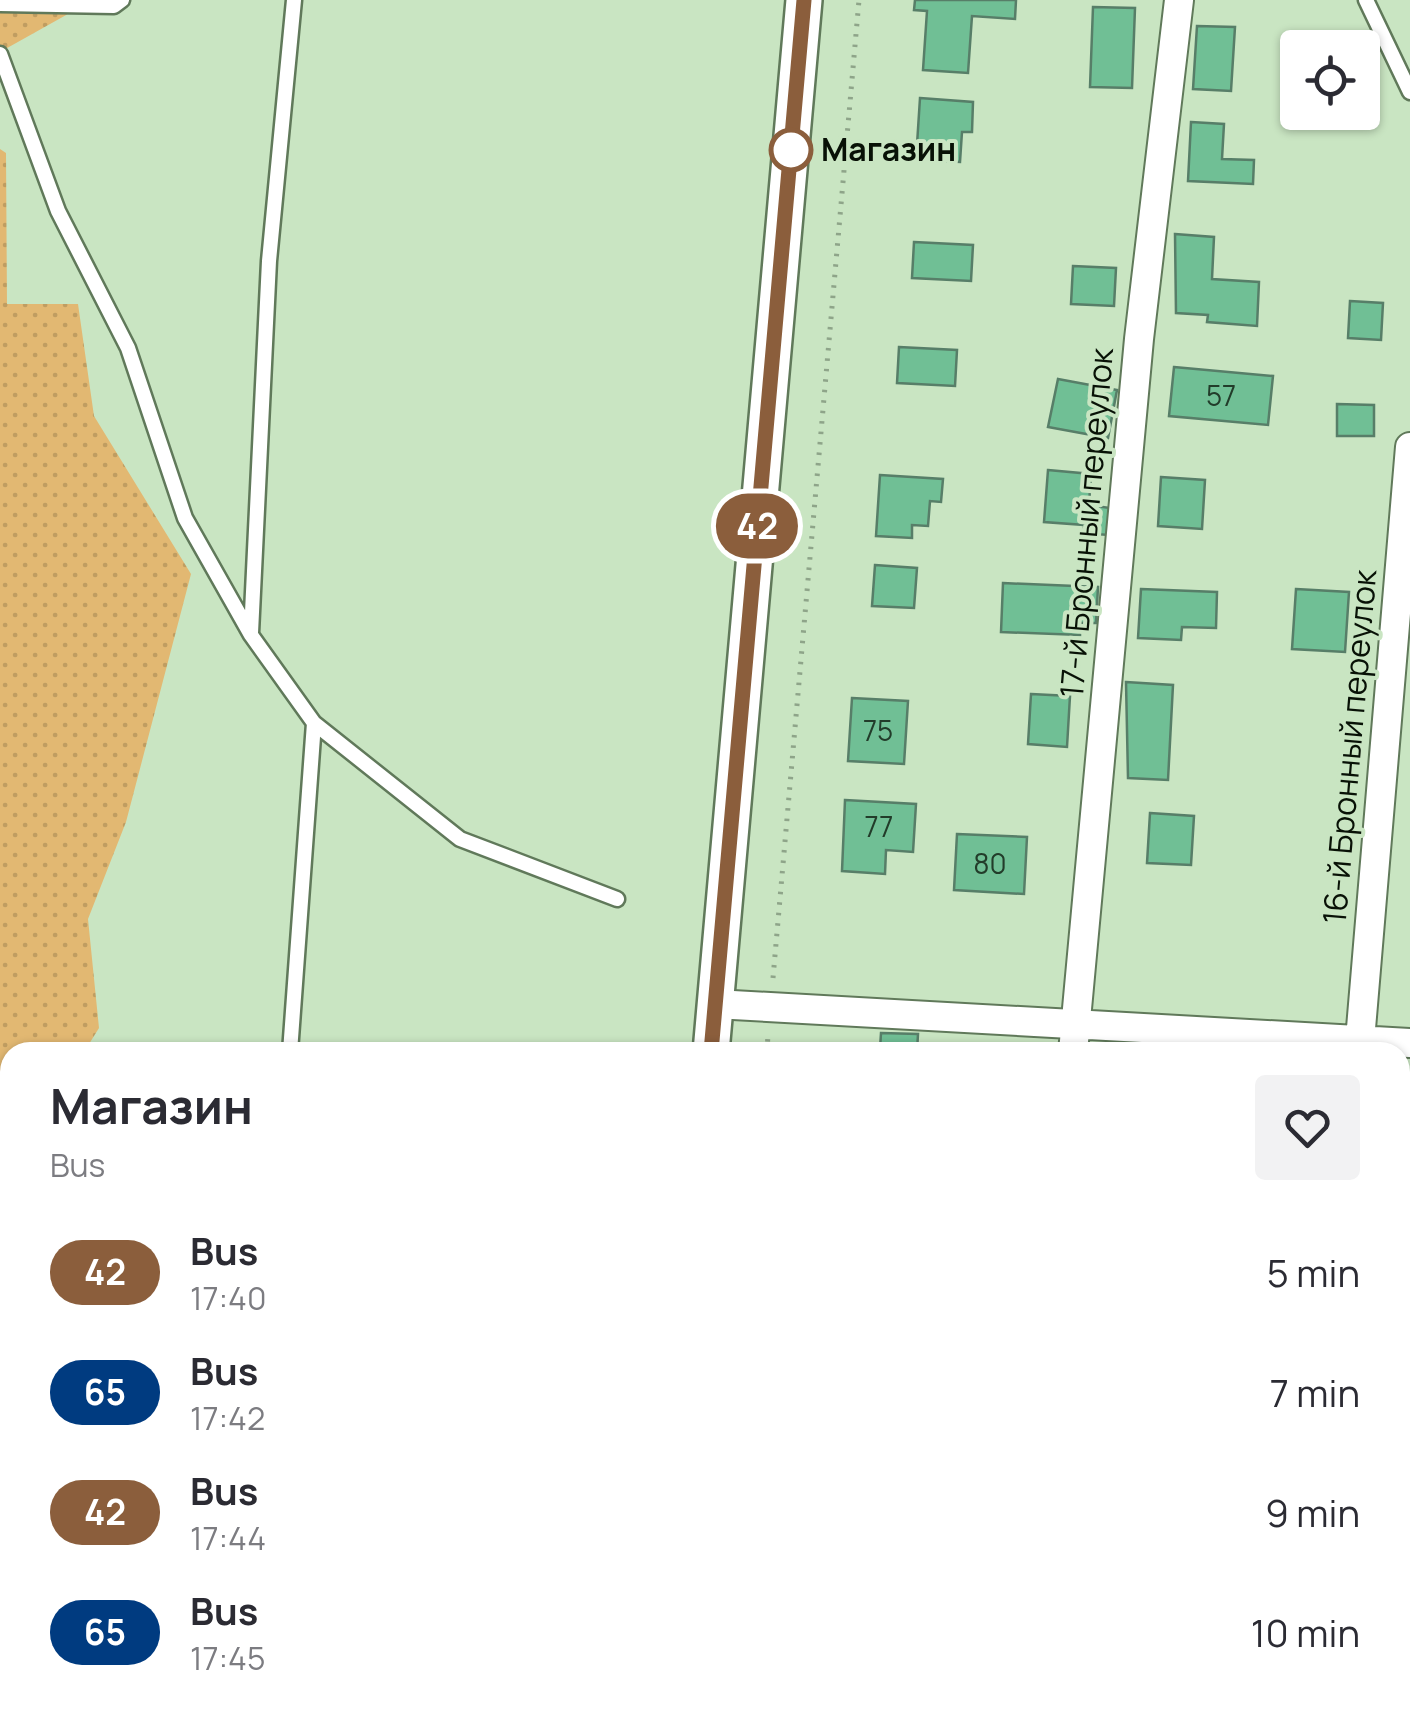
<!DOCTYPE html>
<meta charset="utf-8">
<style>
:root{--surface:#fff;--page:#f2f2f3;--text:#2b2b33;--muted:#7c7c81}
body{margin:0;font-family:Manrope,sans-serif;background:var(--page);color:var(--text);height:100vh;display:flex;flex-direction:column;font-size:38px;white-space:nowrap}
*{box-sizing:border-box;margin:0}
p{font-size:32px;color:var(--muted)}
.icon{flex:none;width:55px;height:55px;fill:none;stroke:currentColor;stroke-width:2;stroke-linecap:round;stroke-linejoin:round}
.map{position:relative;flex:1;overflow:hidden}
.sheet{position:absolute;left:0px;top:1042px;width:1410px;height:672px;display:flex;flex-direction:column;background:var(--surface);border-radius:30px 30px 0 0;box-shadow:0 2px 8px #0004}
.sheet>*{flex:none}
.badge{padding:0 20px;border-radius:32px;font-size:35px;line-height:65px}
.tools{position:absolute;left:1280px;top:30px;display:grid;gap:20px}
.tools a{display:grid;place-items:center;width:100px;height:100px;border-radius:10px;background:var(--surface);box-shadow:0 2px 8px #0004;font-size:50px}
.map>.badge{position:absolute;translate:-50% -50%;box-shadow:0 0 0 5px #fff}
.round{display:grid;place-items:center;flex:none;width:105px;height:105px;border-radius:10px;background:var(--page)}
.headline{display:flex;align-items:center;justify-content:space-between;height:170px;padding:0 50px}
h1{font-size:48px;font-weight:700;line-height:75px}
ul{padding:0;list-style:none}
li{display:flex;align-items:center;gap:30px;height:120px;padding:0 50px}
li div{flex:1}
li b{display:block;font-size:38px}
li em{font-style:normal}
li .badge{min-width:110px;font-weight:700;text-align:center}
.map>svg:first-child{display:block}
</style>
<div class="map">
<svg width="1410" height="1714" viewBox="0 0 1410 1714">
<defs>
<pattern id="grass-dots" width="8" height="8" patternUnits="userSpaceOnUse" patternTransform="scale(2.5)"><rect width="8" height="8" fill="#e2b872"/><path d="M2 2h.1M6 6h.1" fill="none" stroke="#c09d61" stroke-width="1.8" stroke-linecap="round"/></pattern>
</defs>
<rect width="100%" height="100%" fill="#c9e5c2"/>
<path fill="url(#grass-dots)" d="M0,0H93L0,52Z
M0,149L6,153L7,304H78L94,416L191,574L126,822L88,919L99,1028L84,1052H10V1173L0,1189Z
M0,1321H10V1705H232L231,1714H0Z"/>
<path fill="#70bf95" stroke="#577e68" stroke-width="2.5" d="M915,0H1016L1015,19L972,16L968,73L923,70L927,11L914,10Z
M1093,7L1135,8L1132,88L1090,87Z
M1197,26L1235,27L1231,91L1193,89Z
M920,98L973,102L972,132H962L960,162L916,160Z
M1191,122L1224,124L1222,159L1254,160L1253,184L1188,181Z
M1175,234L1214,237L1212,279L1259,282L1257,326L1207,322L1208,315L1176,313Z
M914,242L973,245L971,281L912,278Z
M1073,266L1116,268L1114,306L1071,304Z
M1350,301L1383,303L1381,340L1348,338Z
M899,347L957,350L955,386L897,383Z
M1174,367L1273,376L1268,425L1169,416Z
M1058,379L1117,390L1108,438L1048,427Z
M1337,404L1374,405V436H1337Z
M1048,470L1091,474L1089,505L1110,508L1108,535L1084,533V525L1044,522Z
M880,475L943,479L941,502L930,501L928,526L912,525V538L876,536Z
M1161,477L1205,480L1202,529L1158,526Z
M875,565L917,568L914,608L872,606Z
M1003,583L1098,587L1096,623H1080V635L1001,632Z
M1141,589L1217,592L1216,628L1182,627L1181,640L1138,638Z
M1296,589L1349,592L1345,652L1292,649Z
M1126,682L1173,685L1168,780L1128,778Z
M1031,694L1070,696L1067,747L1028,744Z
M852,698L908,701L904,764L848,761Z
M845,800L916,804L913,852L886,850L885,874L842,871Z
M1150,813L1194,816L1191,865L1147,863Z
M957,834L1027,837L1024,894L954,890Z
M881,1033L918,1034L917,1052H833L834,1048L880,1049Z
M1400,1181H1410V1271L1400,1270Z
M1400,1316H1410V1366L1400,1365Z
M1400,1410H1410V1478L1400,1477Z
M832,1705H876L875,1714H832Z
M951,1705H989V1714H951Z
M1049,1705H1092V1714H1048Z"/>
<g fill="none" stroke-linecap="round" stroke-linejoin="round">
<g stroke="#60795a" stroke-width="19">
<path id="service" d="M1366,0L1410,92
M0,4L114,6L122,0
M0,54L58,211L128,348L185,518L251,635L314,723L460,839L617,899
M251,633L269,261L294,0
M290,1052L314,723
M269,1714L270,1705"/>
</g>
<g stroke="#60795a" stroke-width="32">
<path id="minor" d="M715,1004L1410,1043
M1073,1052L1139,339L1179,0
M1359,1052L1410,447
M1015,1714V1705
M1303,1714L1304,1705"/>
</g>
<g stroke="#60795a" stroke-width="40">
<path id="tertiary" d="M711,1052L804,0
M656,1714L657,1705"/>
</g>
<path stroke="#8ea489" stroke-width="5" stroke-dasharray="2.5 8" stroke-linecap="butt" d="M773,978L859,0
M767,1052L768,1034
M710,1714V1705"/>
<use href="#service" stroke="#fff" stroke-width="14"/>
<use href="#minor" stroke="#fff" stroke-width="28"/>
<use href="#tertiary" stroke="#fff" stroke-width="35"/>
</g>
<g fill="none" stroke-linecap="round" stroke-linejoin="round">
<g stroke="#fff" stroke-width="22">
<path id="line" d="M711,1052L804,0"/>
</g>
<use href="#line" stroke="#8b5e3c" stroke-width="15"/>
</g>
<circle fill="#fff" stroke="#8b5e3c" stroke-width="5" cx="791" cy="150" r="20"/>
<g text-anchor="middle" stroke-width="8" stroke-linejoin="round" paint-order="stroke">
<g font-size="28" fill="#223c2a">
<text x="1221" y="406">57</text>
<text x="878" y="741">75</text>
<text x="879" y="837">77</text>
<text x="990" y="874">80</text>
</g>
<g font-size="32" font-weight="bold" fill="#081106" stroke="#c9e5c2" text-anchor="start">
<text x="821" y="161">Магазин</text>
</g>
<g font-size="32" fill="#081106" stroke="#c9e5c2">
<text transform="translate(1087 523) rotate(-85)" y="11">17-й Бронный переулок</text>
<text transform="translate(1350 747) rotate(-85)" y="11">16-й Бронный переулок</text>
</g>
</g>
</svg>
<div class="tools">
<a><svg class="icon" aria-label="locate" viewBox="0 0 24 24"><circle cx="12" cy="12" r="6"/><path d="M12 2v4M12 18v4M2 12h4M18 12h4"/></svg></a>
</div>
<b class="badge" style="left:757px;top:526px;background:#8b5e3c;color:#fff">42</b>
<section class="sheet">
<div class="headline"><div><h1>Магазин</h1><p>Bus</p></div><a class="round"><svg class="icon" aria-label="heart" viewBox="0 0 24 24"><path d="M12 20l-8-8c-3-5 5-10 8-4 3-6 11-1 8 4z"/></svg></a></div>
<ul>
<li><span class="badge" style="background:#8b5e3c;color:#fff">42</span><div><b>Bus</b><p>17:40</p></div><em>5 min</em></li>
<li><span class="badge" style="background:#003b80;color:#fff">65</span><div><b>Bus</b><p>17:42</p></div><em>7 min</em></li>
<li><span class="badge" style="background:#8b5e3c;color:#fff">42</span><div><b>Bus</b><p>17:44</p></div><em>9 min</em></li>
<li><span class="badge" style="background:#003b80;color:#fff">65</span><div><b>Bus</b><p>17:45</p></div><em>10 min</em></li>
</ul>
</section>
</div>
